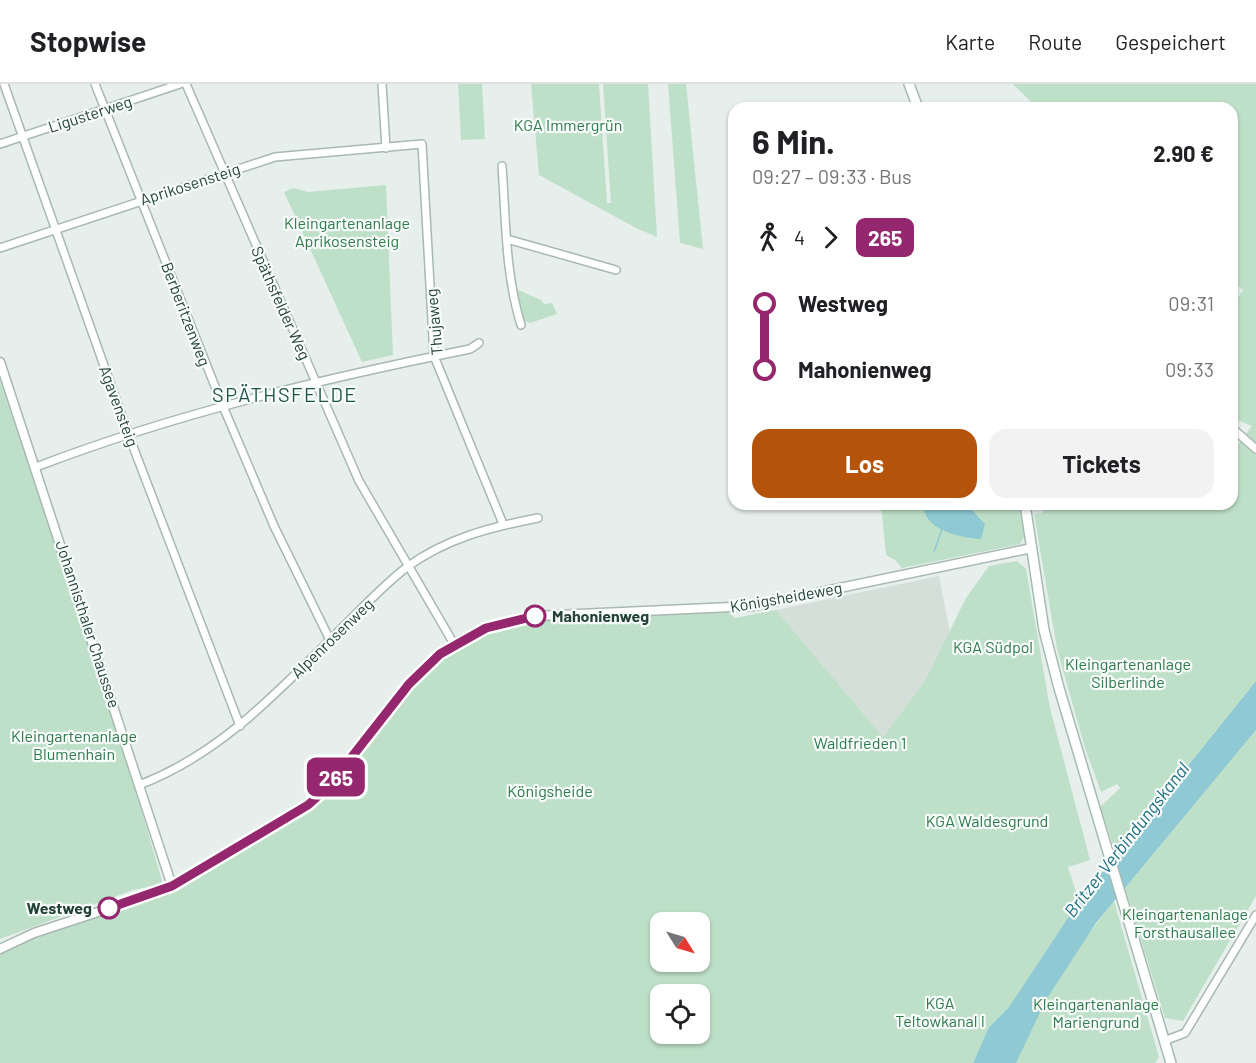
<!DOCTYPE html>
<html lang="de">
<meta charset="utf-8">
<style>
:root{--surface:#fff;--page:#f2f2f2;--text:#202124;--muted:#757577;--line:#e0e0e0;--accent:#b45309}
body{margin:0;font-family:Barlow,sans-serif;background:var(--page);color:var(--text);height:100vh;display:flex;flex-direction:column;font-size:22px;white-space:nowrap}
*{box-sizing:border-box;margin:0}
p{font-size:20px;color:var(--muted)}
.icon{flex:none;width:33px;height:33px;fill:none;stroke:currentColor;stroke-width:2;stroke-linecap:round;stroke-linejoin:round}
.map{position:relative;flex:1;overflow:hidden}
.side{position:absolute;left:728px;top:18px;width:510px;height:408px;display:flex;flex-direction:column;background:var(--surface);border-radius:18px;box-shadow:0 2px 4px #0004}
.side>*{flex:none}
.badge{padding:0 12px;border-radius:9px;font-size:21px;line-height:39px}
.needle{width:39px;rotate:127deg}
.controls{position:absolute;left:650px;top:828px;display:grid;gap:12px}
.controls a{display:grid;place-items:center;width:60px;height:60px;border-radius:12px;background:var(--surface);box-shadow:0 2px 4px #0004;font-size:30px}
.map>.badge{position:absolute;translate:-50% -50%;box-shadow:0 0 0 3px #fff}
.legs{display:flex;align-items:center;gap:9px;height:66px;padding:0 24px;font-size:20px}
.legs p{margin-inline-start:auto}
.head{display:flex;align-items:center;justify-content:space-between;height:102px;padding:0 24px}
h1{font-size:33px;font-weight:700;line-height:45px}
.button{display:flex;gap:12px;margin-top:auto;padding:12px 24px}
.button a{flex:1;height:69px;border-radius:18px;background:var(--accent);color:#fff;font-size:24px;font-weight:700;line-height:69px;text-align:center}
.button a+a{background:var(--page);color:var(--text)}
ul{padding:0 24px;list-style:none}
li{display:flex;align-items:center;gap:21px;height:66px;font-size:22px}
li i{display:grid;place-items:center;width:9px;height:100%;margin:0 8px;background:currentColor}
li i::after{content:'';width:15px;height:15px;margin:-8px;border:4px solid;border-radius:50%;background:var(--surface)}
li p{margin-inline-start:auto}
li:first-child i{background:linear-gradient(#0000 50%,currentColor 0)}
li:last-child i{background:linear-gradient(currentColor 50%,#0000 0)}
header{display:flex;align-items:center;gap:36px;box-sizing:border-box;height:84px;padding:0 30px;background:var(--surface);border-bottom:2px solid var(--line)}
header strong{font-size:28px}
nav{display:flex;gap:33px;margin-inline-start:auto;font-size:21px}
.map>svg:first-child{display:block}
</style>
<header>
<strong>Stopwise</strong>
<nav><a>Karte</a><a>Route</a><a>Gespeichert</a></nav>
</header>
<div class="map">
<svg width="1256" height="979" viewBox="0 0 1256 979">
<rect width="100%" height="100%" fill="#e6efeb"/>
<path fill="#d4dfda" d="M939,492L950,548L926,595L883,653L776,526Z"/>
<path fill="#bfe0c8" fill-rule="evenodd" d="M458,0H482L485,55L461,56Z
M531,0H599L607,119H611L603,0H648L657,153L636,144L539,91Z
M668,0H686L703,165L680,159Z
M1013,0H1256V597L1116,770L1100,723L1120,704L1117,700L1101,708L1085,664L1057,565L1034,430L1042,429L1048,420H1232V363L1235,365L1252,342L1232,334V223L1243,206L1232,197V24H1037Z
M386,101L393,271L362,278L284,108L293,104L308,108Z
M514,204L541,216L544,220L552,219L557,230L530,239L522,236Z
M0,297L105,603L163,800L133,806L0,855Z
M881,420H1019L1024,453L1020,460L902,484L895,476L886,471Z
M1017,477L1026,485L1050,624L1090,776L1068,783L1079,817L1009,923L989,943L973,979H0V870L17,860L174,806L299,732L327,709L419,594L450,566L479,550L525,536L726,527L735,534L776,526L883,653L926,595L966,514L989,482ZM660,838H699V878H660ZM660,910H699V950H660Z
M1256,646V812L1183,937L1165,934L1125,804Z
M1114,817L1159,973L1155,979H1016C1040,920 1074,866 1114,817Z"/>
<path fill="#8ec9d4" d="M928,420L969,423L985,440L981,455C963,454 926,447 924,424Z
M1256,597V646L1096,839L1046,916L1016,979H973L989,943L1009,923L1079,817Z"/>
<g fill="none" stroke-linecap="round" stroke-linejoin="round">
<path stroke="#8ec9d4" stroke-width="1.5" d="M921,420L925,422
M934,468L942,445"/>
<g stroke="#a8b8b2" stroke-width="10">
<path id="minor" d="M4,0L129,352L240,642
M95,0L222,320L274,442L330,556
M186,0L359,397L454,560
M382,0L386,64
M0,60L180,0
M502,82C506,136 505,189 521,241
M507,155L616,186
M0,164L275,73L422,60L434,272L503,440
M1232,344L1256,365
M36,383C177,329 322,295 470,265L479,259
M139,701C224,669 284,601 347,539C366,520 385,500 407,483C447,454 491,443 538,434
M1164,957L1185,949L1256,831"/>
</g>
<g stroke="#a8b8b2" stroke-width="11">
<path id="tertiary" d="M0,278L172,802
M0,865L34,849L165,806L295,730L329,702L424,584L454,560L486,544L535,532L753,522L1032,464"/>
</g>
<g stroke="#a4bbb3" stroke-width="12">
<path id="secondary" d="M909,0L918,24
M1025,420L1044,546L1059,604L1171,979"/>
</g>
<use href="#minor" stroke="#fff" stroke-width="7"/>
<use href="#tertiary" stroke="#fff" stroke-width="8"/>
<use href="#secondary" stroke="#fff" stroke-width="9"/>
</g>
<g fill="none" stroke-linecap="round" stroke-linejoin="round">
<g stroke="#fff" stroke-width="14">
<path id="line-1" d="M109,824L172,802L308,721L329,702L409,600L440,570L486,544L535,532"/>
</g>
<use href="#line-1" stroke="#95276e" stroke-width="9"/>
</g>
<g fill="#fff" stroke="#95276e" stroke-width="3">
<circle cx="535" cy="532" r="10"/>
<circle cx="109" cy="824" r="10"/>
</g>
<g text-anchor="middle" stroke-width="4.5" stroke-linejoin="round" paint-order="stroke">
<g font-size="16" fill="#24423a" stroke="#f7fbf9">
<text transform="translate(90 30) rotate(-18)" y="6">Ligusterweg</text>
<text transform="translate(190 100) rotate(-18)" y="6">Aprikosensteig</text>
<text transform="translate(281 219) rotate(66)" y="6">Späthsfelder Weg</text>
<text transform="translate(186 230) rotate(69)" y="6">Berberitzenweg</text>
<text transform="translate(434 238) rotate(-95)" y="6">Thujaweg</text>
<text transform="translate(119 322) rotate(70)" y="6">Agavensteig</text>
<text transform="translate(786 513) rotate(-10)" y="6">Königsheideweg</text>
<text transform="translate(88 540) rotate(72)" y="6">Johannisthaler Chaussee</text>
<text transform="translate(332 554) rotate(-44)" y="6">Alpenrosenweg</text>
</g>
<g font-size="16" fill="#2d7a4b" stroke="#f7fbf9">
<text x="568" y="47">KGA Immergrün</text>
<text x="347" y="145">Kleingartenanlage<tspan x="347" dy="18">Aprikosensteig</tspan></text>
<text x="993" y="569">KGA Südpol</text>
<text x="1128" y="586">Kleingartenanlage<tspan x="1128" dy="18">Silberlinde</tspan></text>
<text x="74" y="658">Kleingartenanlage<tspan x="74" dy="18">Blumenhain</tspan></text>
<text x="860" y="665">Waldfrieden 1</text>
<text x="550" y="713">Königsheide</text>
<text x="987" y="743">KGA Waldesgrund</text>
<text x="1185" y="836">Kleingartenanlage<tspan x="1185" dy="18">Forsthausallee</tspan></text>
<text x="940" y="925">KGA<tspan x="940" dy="18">Teltowkanal I</tspan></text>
<text x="1096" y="926">Kleingartenanlage<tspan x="1096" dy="18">Mariengrund</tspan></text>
</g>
<g font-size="16" font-weight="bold" fill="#24423a" stroke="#f7fbf9" text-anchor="start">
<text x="552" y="538">Mahonienweg</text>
<text x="92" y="830" text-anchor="end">Westweg</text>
</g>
<g font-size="18" font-style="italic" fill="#1c6f80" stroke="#f7fbf9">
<text transform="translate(1127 756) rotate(-52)" y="6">Britzer Verbindungskanal</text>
</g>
<g font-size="20" letter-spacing="1.5" fill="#1f5548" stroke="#f7fbf9">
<text x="285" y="318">SPÄTHSFELDE</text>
</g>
</g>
</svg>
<div class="controls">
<a><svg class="needle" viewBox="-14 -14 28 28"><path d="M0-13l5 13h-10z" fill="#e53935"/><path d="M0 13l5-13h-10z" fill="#757577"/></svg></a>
<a><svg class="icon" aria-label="locate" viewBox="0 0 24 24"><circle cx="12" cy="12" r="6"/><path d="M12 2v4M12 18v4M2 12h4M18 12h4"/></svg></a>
</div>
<b class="badge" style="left:336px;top:693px;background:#95276e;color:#fff">265</b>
<section class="side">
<div class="head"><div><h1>6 Min.</h1><p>09:27 – 09:33 · Bus</p></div><b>2.90 €</b></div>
<div class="legs"><svg class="icon" aria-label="walk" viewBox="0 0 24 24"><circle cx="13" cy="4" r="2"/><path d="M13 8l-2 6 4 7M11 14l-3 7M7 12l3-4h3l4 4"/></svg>4<svg class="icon" aria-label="forward" viewBox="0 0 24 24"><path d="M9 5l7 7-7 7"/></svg><b class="badge" style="background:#95276e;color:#fff">265</b></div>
<ul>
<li><i style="color:#95276e"></i><b>Westweg</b><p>09:31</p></li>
<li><i style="color:#95276e"></i><b>Mahonienweg</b><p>09:33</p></li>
</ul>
<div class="button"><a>Los</a><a>Tickets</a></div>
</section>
</div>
